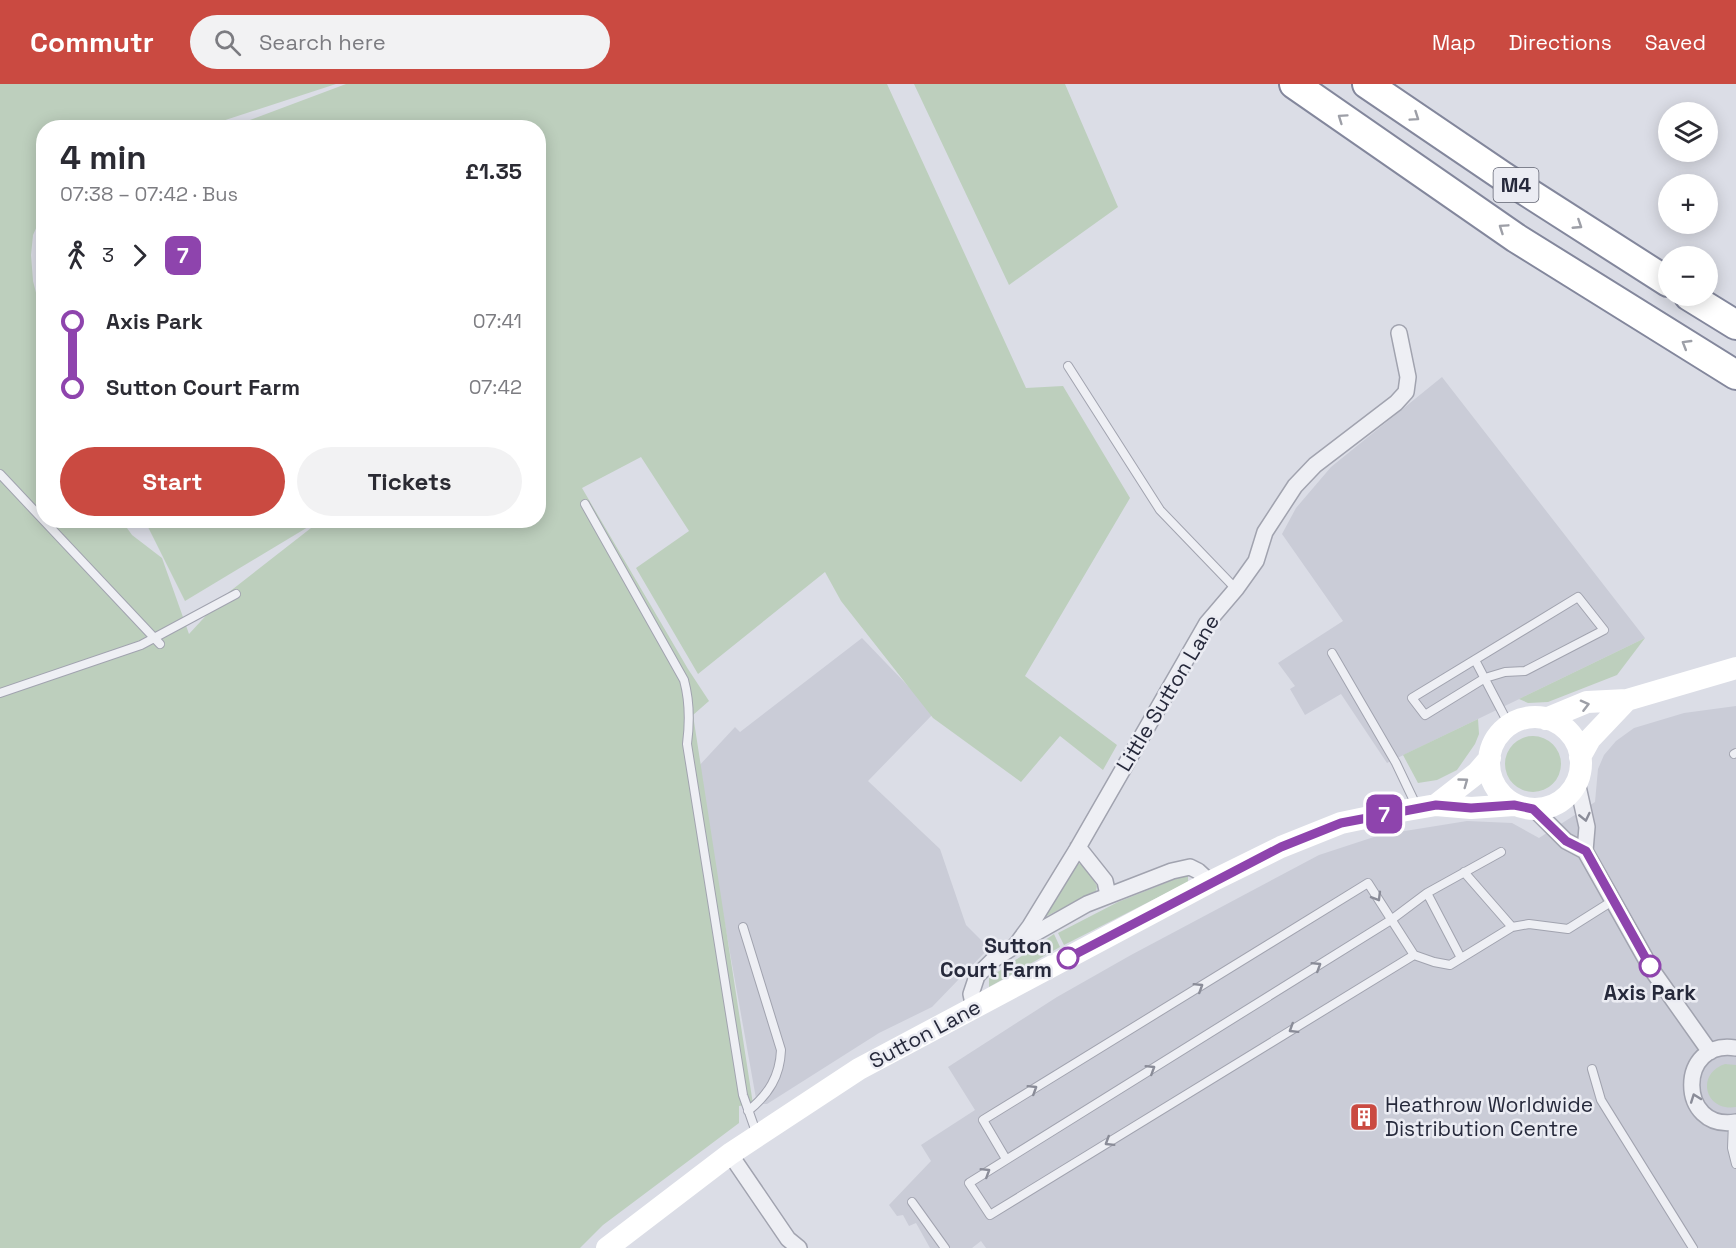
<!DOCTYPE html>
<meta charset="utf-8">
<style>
:root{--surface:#fff;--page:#f2f2f3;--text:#2b2b33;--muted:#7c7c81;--accent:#ca4a41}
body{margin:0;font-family:"Space Grotesk",sans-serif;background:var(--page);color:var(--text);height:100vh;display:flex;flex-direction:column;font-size:22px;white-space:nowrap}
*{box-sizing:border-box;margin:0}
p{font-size:20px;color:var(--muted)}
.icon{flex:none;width:33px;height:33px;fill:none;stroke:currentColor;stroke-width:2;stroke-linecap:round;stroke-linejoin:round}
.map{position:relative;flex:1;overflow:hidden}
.details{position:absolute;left:36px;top:36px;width:510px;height:408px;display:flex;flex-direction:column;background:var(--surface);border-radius:24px;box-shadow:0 3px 15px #0003}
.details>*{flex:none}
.badge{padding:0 12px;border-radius:9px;font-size:21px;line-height:39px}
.tools{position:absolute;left:1658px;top:18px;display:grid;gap:12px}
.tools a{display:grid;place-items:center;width:60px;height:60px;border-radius:50%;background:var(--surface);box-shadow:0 3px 15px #0003;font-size:30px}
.map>.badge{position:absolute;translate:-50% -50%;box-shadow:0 0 0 3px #fff}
.legs{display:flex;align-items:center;gap:9px;height:66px;padding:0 24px;font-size:20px}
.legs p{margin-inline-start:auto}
.overview{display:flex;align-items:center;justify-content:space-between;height:102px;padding:0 24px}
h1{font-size:33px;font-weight:700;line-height:45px}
.primary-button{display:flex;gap:12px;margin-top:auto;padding:12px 24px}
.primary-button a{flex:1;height:69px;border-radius:36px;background:var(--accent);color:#fff;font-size:24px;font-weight:700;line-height:69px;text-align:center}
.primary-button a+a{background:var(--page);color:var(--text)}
ul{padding:0 24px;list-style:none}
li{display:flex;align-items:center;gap:21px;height:66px;font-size:22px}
li i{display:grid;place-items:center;width:9px;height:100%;margin:0 8px;background:currentColor}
li i::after{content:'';width:15px;height:15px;margin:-8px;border:4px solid;border-radius:50%;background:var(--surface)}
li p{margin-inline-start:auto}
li:first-child i{background:linear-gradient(#0000 50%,currentColor 0)}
li:last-child i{background:linear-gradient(currentColor 50%,#0000 0)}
header{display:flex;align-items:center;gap:36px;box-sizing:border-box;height:84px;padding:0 30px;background:var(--accent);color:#fff}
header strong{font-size:28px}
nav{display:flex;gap:33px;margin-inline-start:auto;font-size:21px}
.search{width:420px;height:54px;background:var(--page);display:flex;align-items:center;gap:15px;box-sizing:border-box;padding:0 21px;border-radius:33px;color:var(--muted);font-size:22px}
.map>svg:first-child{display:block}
</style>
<header>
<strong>Commutr</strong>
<div class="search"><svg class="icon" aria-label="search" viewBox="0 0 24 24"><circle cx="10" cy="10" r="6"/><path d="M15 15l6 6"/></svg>Search here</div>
<nav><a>Map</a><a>Directions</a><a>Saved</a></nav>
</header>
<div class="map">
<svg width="1736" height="1164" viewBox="0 0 1736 1164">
<rect width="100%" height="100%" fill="#dbdde6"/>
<path fill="#caccd7" d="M1442,293L1645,554L1387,679L1341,610L1305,631L1290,605L1295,602L1278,579L1343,537L1282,450L1296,424L1331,383Z
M862,554L934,629L868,697L940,765L966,841L989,864L932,923L879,949L767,1020H757L697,684L735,643L740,648Z
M1736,622V1164H986L981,1157L972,1164H930L916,1139L909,1142L903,1131L897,1132L889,1121L931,1077L921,1061L975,1026L948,983L1057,913L1131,871L1319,771L1380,751L1467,737L1512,739L1539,754L1595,718L1598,685L1604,671L1616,657L1634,644L1684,629Z"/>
<path fill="#bdcfbd" d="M0,0H336L204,43L44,44L43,129L33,151L31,171L33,197L43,236L44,436L122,437L132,451L162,474L189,550L224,512L320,437L538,436V44L231,43L346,0H887L1026,304L1063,302L1130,414L1025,592L1117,661L1103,686L1060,652L1021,698L933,634L841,517L825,488L698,590L636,484L689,447L641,373L582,404L688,585L709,617L693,631L753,1020L739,1022V1039L603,1141L580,1164H0Z
M914,0H1065L1118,123L1009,201Z
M145,437H318L185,517Z
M1645,554L1617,591L1548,618L1528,619L1519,615Z
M1478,635L1479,650L1475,660L1457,686L1437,696L1418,699L1403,671Z
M1505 680a28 28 0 1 1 56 0a28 28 0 1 1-56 0Z
M1077,779L1084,781L1097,802L1096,807L1043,834Z
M1188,790V798L1064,861L1058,849L1118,818Z
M1054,850L1060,863L989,903V894Z
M1725,980L1736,981V1023C1705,1028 1695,990 1725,980Z"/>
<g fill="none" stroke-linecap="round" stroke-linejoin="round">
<g stroke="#a1a3af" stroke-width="10">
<path id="lane" d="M1068,282L1160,426L1236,505
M0,390L160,560
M585,420L684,596C690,618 690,637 687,660L743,1011L756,1048
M1578,513L1604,546L1525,587L1505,588L1485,594L1425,631L1412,614Z
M1332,569L1396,679L1416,721
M1475,576L1509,641
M0,609L141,561L236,510
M1734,670L1736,669
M1464,788L1512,843
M1427,809L1461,874
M743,843L781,966C780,992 769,1010 748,1027
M1414,871L990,1131L969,1099L1391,836L1427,809L1501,768
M1592,985L1601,1016L1693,1164
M1733,1039L1732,1064L1736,1080
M1006,1075L983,1036L1368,799L1414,871L1434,878L1450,881L1512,843L1529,840L1568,845L1614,816
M912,1118L945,1164"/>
</g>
<g stroke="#a1a3af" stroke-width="18">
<path id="street" d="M1577,698L1587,743L1585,767
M1534,725L1566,757L1585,767L1652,886L1710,968
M1078,763L1105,797L1108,811
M1025,855L1087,820L1172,787L1190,783L1198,787L1210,798
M974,924L971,910L977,892L993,876L1016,861L1030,842L1076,767L1207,539L1236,505L1256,477L1265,448L1295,402L1315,381L1396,319L1406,308L1408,293L1399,249
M1736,964C1677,954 1677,1048 1736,1038
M730,1070L788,1155L799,1164"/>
</g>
<g stroke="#83879c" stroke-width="32">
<path id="highway" d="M1294,0L1516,154L1736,291
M1367,0L1504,93L1668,198
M1689,212L1736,241"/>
</g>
<use href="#lane" stroke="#eeeff4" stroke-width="8"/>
<use href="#street" stroke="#eeeff4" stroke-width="15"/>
<path stroke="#fff" stroke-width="22" d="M1489 679a46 46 0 1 1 92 0a46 46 0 1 1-92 0Z
M1546,635L1587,618L1627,616L1736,584
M1580,673L1590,655L1627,616
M1436,721L1477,689L1490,674
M607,1164L730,1070L859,985L1210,798L1281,763L1341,739L1384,730L1436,721L1471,724L1514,721"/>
<use href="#highway" stroke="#fff" stroke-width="28"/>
</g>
<defs><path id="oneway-chevron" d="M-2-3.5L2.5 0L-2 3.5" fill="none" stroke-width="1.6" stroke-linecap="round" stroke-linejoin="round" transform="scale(1.5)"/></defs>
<g stroke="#9d9fa7">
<use href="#oneway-chevron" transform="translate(1415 33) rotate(34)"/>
<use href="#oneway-chevron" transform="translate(1342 34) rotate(-145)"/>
<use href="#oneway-chevron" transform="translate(1578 141) rotate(33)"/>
<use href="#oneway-chevron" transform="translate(1503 144) rotate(-146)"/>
<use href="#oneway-chevron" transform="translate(1686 260) rotate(-149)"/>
<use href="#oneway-chevron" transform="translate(1585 621) rotate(-14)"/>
<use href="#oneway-chevron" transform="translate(1464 698) rotate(-36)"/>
</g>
<g stroke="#8a8c98">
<use href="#oneway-chevron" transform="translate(1585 733) rotate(77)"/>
<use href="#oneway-chevron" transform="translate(1377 813) rotate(59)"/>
<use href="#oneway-chevron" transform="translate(1317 882) rotate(-32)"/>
<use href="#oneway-chevron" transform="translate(1199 903) rotate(-32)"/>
<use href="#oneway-chevron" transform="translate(1293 945) rotate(148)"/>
<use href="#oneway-chevron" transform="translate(1151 985) rotate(-32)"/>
<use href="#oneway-chevron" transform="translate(1033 1005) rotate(-32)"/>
<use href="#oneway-chevron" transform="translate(1695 1014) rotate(-110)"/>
<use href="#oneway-chevron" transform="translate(1109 1058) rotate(148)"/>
<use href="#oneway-chevron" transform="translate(986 1088) rotate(-32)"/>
</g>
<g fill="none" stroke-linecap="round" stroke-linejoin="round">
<g stroke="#fff" stroke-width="14">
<path id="line-1" d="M1068,874L1281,763L1341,739L1436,721L1471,724L1514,721L1533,725L1566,757L1586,767L1650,882"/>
</g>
<use href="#line-1" stroke="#8e44ad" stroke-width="9"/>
</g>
<defs>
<g id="building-square" transform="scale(1.5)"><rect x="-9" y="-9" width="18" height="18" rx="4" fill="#ca4a41" stroke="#ebecf3"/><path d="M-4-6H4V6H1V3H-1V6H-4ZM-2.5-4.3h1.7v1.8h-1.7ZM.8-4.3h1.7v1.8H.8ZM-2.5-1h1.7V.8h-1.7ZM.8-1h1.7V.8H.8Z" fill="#fff"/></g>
</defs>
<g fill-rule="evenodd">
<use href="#building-square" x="1364" y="1033"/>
</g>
<g fill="#fff" stroke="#8e44ad" stroke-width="3">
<circle cx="1068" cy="874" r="10"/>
<circle cx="1650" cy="882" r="10"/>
</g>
<g text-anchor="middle" stroke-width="5" stroke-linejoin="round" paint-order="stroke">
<rect fill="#ebecf3" stroke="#616472" stroke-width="1.5" x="1493.5" y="84" width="45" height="34" rx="4.5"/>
<g font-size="20" font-weight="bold" fill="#26293b">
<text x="1516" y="108">M4</text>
</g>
<g font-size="21" fill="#26293b" stroke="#ebecf3">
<text transform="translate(1168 609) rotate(-59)" y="7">Little Sutton Lane</text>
<text transform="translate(925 950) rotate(-28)" y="7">Sutton Lane</text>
</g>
<g font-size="21" font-weight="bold" fill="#26293b" stroke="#ebecf3" text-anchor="end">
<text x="1052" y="869">Sutton<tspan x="1052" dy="24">Court Farm</tspan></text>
<text x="1650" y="916" text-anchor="middle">Axis Park</text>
</g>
<g font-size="21" fill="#26293b" stroke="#ebecf3" text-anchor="start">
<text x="1385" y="1028">Heathrow Worldwide<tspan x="1385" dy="24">Distribution Centre</tspan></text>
</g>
</g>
</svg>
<div class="tools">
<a><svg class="icon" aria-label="layers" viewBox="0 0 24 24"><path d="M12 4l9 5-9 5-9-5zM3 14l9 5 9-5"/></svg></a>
<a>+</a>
<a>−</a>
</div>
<b class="badge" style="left:1384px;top:730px;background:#8e44ad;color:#fff">7</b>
<section class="details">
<div class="overview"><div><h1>4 min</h1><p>07:38 – 07:42 · Bus</p></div><b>£1.35</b></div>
<div class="legs"><svg class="icon" aria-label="walk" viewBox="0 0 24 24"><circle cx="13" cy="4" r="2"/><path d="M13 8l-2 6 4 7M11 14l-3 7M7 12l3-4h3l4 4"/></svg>3<svg class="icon" aria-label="forward" viewBox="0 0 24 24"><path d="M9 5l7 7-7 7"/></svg><b class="badge" style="background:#8e44ad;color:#fff">7</b></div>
<ul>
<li><i style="color:#8e44ad"></i><b>Axis Park</b><p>07:41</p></li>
<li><i style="color:#8e44ad"></i><b>Sutton Court Farm</b><p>07:42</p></li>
</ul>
<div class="primary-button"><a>Start</a><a>Tickets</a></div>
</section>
</div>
